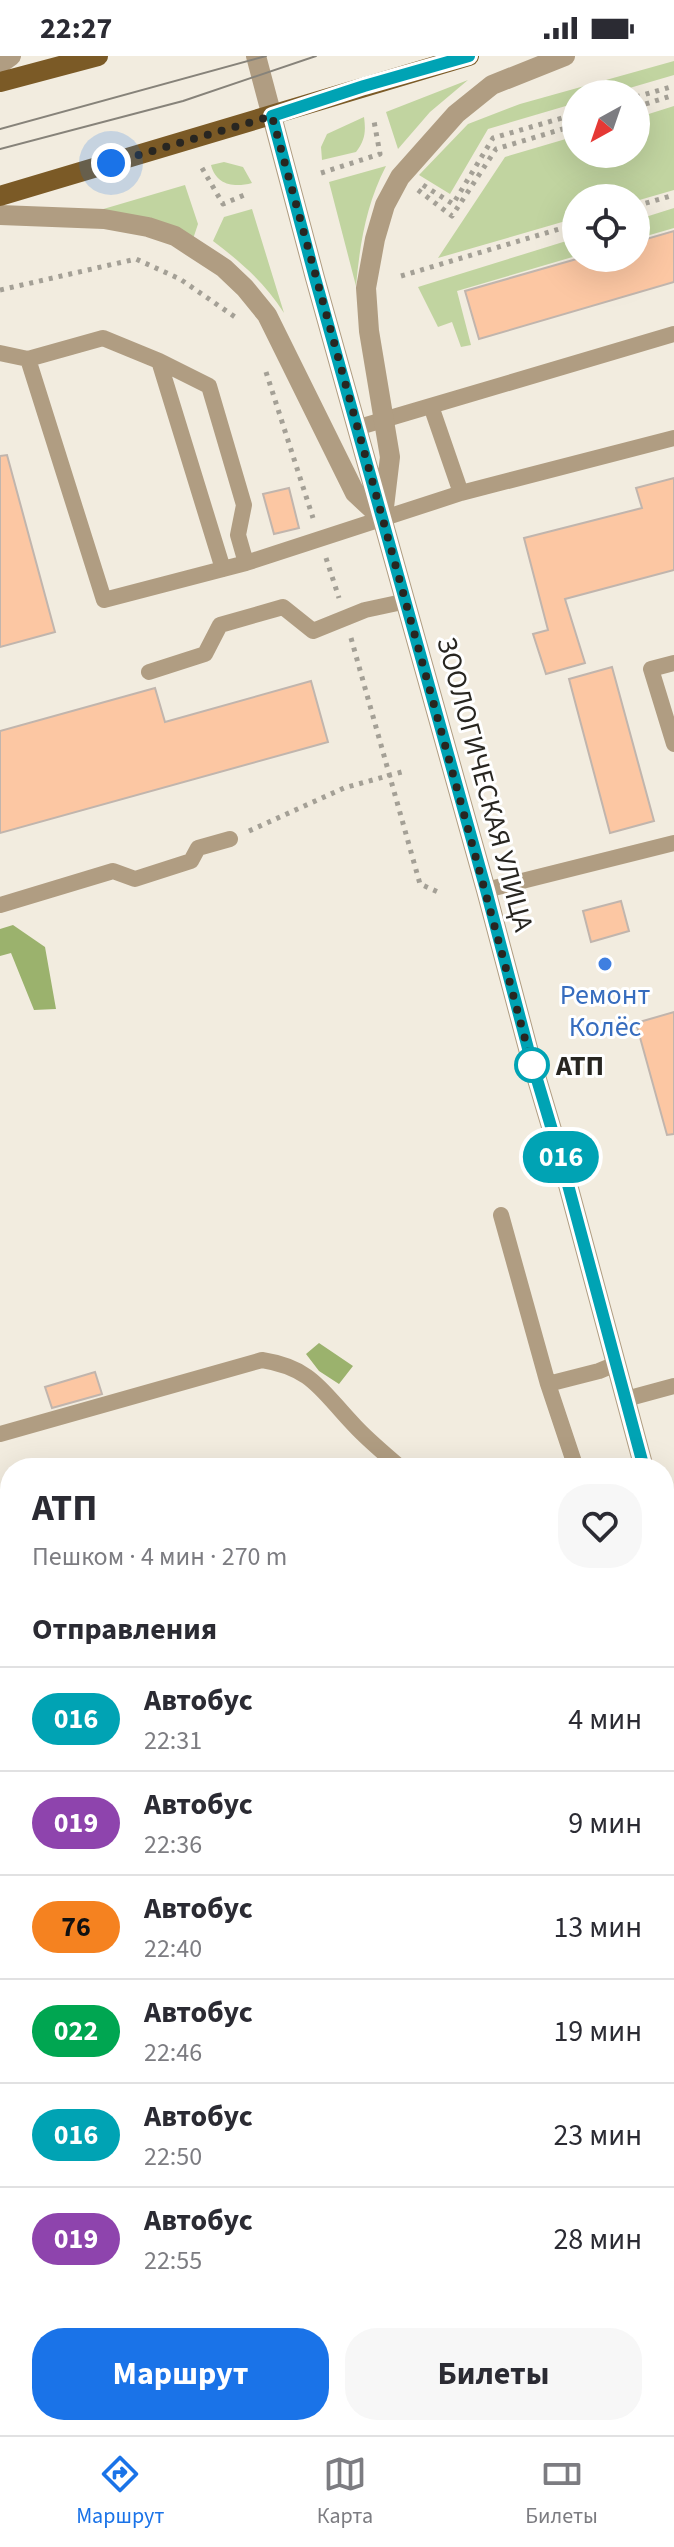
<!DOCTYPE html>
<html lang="ru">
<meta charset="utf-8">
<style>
:root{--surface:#fff;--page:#f7f7f7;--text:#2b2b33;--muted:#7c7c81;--line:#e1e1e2;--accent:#1a73e8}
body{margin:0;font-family:"Source Sans 3",sans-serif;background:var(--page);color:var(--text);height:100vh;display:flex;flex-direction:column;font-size:30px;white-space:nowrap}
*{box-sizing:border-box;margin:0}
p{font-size:26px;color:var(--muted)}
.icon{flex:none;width:44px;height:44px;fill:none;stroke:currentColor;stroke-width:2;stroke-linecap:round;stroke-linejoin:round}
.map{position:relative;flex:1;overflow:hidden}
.sheet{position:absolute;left:0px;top:1402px;width:674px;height:978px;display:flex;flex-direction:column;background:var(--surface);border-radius:32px 32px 0 0;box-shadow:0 8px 32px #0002}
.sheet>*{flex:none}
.badge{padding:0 16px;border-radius:26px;font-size:28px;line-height:52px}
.needle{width:52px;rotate:220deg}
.fabs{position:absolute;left:562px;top:24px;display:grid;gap:16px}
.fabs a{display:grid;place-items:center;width:88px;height:88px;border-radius:50%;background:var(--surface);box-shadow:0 8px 32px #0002;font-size:40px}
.you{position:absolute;width:40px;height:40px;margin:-20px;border:6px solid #fff;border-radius:50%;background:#1a73e8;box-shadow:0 0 0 12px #1a73e833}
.map>.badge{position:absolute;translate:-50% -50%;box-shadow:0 0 0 4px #fff}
h2{padding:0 32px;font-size:30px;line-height:72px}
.round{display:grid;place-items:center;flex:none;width:84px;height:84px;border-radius:32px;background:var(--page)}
.overview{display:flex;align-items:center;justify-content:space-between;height:136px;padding:0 32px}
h1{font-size:38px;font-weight:700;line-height:60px}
.action{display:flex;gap:16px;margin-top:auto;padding:16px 32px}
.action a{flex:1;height:92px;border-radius:32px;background:var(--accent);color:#fff;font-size:32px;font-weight:700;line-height:92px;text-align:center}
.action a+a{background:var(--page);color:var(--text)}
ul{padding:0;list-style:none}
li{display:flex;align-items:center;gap:24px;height:104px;padding:0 32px;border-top:2px solid var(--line)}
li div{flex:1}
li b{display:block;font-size:30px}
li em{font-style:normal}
li .badge{min-width:88px;font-weight:700;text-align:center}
.status{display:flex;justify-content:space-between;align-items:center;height:56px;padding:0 40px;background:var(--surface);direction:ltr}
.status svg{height:22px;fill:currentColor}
.tabs{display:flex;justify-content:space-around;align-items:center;height:112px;border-top:2px solid var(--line);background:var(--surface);font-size:22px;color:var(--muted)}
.tabs a{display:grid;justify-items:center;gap:4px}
.tabs .active{color:var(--accent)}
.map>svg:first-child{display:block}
</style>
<div class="status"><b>22:27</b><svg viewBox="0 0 49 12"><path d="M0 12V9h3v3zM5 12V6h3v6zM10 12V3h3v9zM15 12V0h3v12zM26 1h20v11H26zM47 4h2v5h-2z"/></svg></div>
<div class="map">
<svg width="674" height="2379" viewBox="0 0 674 2379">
<rect width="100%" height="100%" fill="#f2ecdf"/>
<path fill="#c1d4a0" d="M674,5V19L609,38H576V47L488,73L450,138L419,119L468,68L520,48Z
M468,24L430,56L398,93L386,56Z
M674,50V134L636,145V142H576V162L438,202L505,101L576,80V98H636V62Z
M364,61C366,76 365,84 356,96L322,104L321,91L327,78Z
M224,106L243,111L252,127C234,132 216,129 211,109Z
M386,110C366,149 360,187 356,230L329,126Z
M185,129L198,168L193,183L100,154Z
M674,152V172L636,183V164Z
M252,153L284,257C265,227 242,207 213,185L224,161Z
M576,182V200L457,235L471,289L461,291L452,266L438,271L418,231Z"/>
<path fill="#9bb26d" d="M13,869L45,891L56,953L34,954L11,897L0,900V873Z
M319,1287L353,1310L339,1328L319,1315L306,1298Z"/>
<path fill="#fcc7a3" stroke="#c1b5ad" stroke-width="2" d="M674,175V226L479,283L465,235L580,202H636V186Z
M7,399L55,576L0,591V400Z
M674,422V514L565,543L585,607L546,618L533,578L548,574L524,482L642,452L636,432Z
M289,432L299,472L274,478L263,438Z
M612,611L654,765L610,777L569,623Z
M311,625L328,686L0,777V675L155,632L165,666Z
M621,845L629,875L591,886L583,855Z
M674,956V1078L667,1079L636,967Z
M95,1316L102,1338L52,1352L45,1331Z"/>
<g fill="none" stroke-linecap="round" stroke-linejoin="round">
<path stroke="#a4a096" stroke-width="5" stroke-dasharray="4 6" stroke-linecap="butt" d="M636,41L674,30
M636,51L674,39
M202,112L223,148L249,137
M321,117L380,98L374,65
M423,129L453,148L493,82L576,58
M418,134L452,160L496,93L576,69
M636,150L674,139
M401,220L576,168
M0,234L136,203L180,223L238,263
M266,316L313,462
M326,502L339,542
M351,582L420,828L438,836
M249,775L344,732L405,715
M0,2261L10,2253"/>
<path stroke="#b09d82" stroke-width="16" d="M0,297L28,303L103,282L159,305L209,330L244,449L238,479L246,507
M28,303L104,544L246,507L461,437L674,382
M159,305L223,513
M431,350L461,437
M356,372L674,278
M674,607L651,613L674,688
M149,616L205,598L220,569L283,551L313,575L365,554L407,545
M486,834L674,787
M0,849L113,815L135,823L191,805L198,792L230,783
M501,1159L548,1328L576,1412
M548,1328L599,1315L616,1308
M626,1343L674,1330
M0,1378L262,1304C313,1312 322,1336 355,1370C369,1385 385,1398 401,1412
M664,1588L674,1585
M0,1778L10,1775"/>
<path stroke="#b09d82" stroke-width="20" d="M664,1671L674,1668
M0,1865L10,1862"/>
<path stroke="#b09d82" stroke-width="20" d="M256,0L315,222L486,834L530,1000L564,1114L644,1412
M0,8L11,0
M0,159L104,163L148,171L175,180L224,212L245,232L267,259L355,437L383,463
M384,451L390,401L369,275L366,232L375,183L385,149L400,121L456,58L492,29L565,0
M664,1487L674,1525"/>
<path stroke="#7b5a26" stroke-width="20" d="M0,26L98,0
M0,140L469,0"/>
<path stroke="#87837a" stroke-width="2" d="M0,73L266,0
M0,93L183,45L316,0"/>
</g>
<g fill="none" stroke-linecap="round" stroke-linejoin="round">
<g stroke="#fff" stroke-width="18">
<path id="line" d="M469,0L364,30L272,60L315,222L486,834L530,1000L564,1114L644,1412"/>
</g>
<use href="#line" stroke="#00a3b4" stroke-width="12"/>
<path stroke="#282621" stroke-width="8" stroke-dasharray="0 14.4" d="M111,107L272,60C358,376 447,692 532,1009"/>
</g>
<circle fill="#3f7fe0" stroke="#fff" stroke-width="3" cx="605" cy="908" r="8"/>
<circle fill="#fff" stroke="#00a3b4" stroke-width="4" cx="532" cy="1009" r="16"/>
<g text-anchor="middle" stroke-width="6" stroke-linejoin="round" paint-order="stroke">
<g font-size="28" fill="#282621" stroke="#fff">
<text transform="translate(486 728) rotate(75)" y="10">ЗООЛОГИЧЕСКАЯ УЛИЦА</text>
</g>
<g font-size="28" fill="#366cbe" stroke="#fff">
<text x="605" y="948">Ремонт<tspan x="605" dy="32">Колёс</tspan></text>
</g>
<g font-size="28" font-weight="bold" fill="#282621" stroke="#fff" text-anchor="start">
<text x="556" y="1019">АТП</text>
</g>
</g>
</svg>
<div class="fabs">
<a><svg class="needle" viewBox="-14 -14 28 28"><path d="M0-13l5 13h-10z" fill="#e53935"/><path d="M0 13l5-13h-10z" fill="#7c7c81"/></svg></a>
<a><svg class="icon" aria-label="locate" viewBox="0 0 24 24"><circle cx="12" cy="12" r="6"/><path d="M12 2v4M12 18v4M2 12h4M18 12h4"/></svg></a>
</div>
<div class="you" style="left:111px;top:107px"></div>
<b class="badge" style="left:561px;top:1101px;background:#00a3b4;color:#fff">016</b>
<section class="sheet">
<div class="overview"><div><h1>АТП</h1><p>Пешком · 4 мин · 270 m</p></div><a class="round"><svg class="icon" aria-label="heart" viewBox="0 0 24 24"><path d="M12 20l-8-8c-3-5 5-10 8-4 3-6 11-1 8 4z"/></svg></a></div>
<h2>Отправления</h2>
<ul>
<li><span class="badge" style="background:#00a3b4;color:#fff">016</span><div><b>Автобус</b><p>22:31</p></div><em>4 мин</em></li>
<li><span class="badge" style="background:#8e44ad;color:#fff">019</span><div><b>Автобус</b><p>22:36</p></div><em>9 мин</em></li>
<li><span class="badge" style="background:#f58220;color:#111">76</span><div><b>Автобус</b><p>22:40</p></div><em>13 мин</em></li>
<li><span class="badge" style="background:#00a651;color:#fff">022</span><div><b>Автобус</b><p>22:46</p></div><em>19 мин</em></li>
<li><span class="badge" style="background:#00a3b4;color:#fff">016</span><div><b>Автобус</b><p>22:50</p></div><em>23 мин</em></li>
<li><span class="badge" style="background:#8e44ad;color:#fff">019</span><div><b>Автобус</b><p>22:55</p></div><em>28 мин</em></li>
</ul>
<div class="action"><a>Маршрут</a><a>Билеты</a></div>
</section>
</div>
<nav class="tabs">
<a class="active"><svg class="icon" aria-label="directions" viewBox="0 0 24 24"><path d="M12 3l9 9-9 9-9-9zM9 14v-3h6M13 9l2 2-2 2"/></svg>Маршрут</a>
<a><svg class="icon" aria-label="map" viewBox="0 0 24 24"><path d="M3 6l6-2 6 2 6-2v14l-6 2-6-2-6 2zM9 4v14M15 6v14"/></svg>Карта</a>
<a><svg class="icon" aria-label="tickets" viewBox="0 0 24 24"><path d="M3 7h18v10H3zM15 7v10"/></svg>Билеты</a>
</nav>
